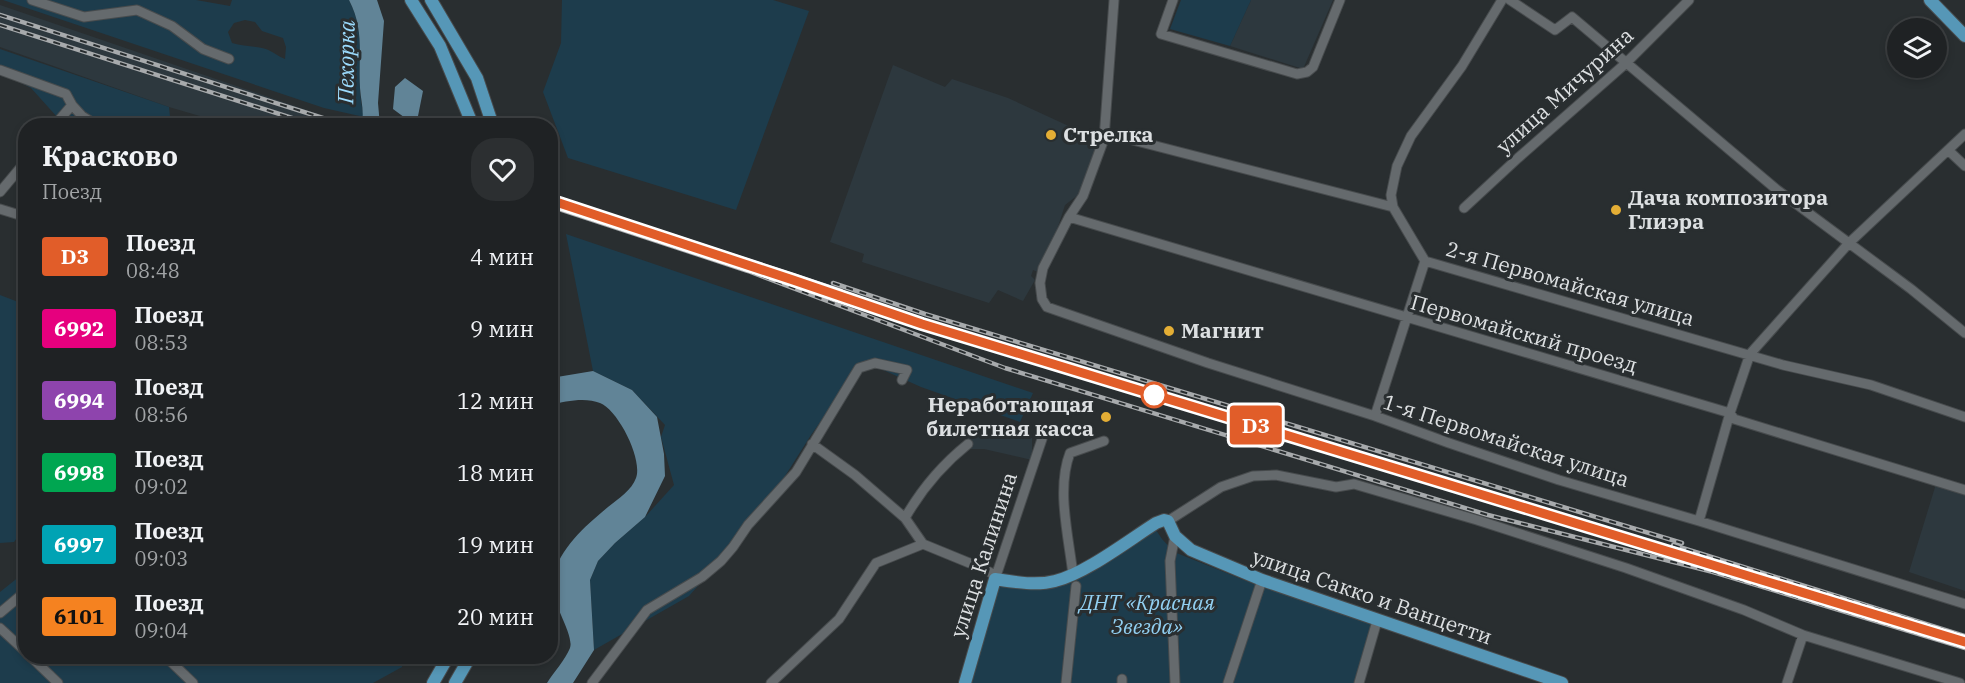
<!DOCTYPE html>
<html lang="ru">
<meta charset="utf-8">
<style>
:root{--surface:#1f2224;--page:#2c2f31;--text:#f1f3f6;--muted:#a1a4a6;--line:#3c3f41}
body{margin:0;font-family:"IBM Plex Serif",serif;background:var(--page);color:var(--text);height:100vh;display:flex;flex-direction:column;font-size:22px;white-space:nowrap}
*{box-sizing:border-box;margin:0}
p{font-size:20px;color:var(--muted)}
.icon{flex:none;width:33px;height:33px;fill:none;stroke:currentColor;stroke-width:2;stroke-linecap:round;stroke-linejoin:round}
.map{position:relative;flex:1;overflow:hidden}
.panel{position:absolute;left:18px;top:118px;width:540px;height:546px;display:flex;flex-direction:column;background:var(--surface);border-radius:24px;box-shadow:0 3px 9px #0003,0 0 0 2px var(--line)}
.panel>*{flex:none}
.badge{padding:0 12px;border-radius:4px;font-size:21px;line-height:39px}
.tools{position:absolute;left:1887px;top:18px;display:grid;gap:12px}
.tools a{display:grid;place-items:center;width:60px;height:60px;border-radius:50%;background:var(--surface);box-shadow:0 3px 9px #0003,0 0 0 2px var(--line);font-size:30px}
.map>.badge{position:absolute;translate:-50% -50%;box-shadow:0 0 0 3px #fff}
.round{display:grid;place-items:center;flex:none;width:63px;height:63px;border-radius:24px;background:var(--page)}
.headline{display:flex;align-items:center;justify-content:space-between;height:102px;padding:0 24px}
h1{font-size:28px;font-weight:700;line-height:45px}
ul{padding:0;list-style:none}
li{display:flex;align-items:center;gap:18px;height:72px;padding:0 24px}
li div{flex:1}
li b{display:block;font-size:22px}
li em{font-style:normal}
li .badge{min-width:66px;font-weight:700;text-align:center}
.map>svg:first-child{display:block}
</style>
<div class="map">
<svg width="1965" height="683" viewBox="0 0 1965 683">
<rect width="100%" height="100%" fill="#292e30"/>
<path fill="#2d383e" d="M1251,0H1333L1303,69L1230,46Z
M0,5L318,114L315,126H234L169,107L0,47Z
M893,65L945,87L952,79L1008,98L1099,140L1083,191L1065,205L1054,239L1038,272L1033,270L1031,276L1035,280L1023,301L998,290L989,303L862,262L864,254L830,242Z
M985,435L1032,438V460L984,449H971L964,437Z
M1936,484L1965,493V591L1909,572Z"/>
<path fill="#1d3c4c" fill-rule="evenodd" d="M3,0H196L230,6L232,0H349C365,31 358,56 360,88C360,98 362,107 364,117L324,108ZM245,20L255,22L262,31L283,38L286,47L285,59C277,56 270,49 262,48C252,46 242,46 232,43L228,32L234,23Z
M562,0H773L809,11L736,210L568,158L543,92L561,43Z
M1181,0H1251L1230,46L1170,29Z
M0,49L169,107L171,126H95L72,120L58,118L31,88L0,72Z
M566,234L1033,393L1020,422L921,387L881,369H858L811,435L761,514L689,596L594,650L590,580L598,561L615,543L645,517L674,485L661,437L665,425L632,390L593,371Z
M0,295L26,305L25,527L14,542L0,543Z
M1156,530L1162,539L1174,552L1254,584L1371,624L1355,683H968L999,584L1054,586Z
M25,572L26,657H403L402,667L373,683H0V592Z"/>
<path fill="#618497" d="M349,0H377L384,21L378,103L380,126H361C365,113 361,102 360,88C358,56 365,31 349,0Z
M405,78L423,91L416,126L393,109L395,87Z
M593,371L632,390L657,417L664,454L665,476L645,517L615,543L598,561L590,580L594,650L573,683H547C554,672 565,660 570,648C575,634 547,597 552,578C561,547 584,527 608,507C618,499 632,490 636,478C643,459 618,410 600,403C586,397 565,401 551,405V378Z"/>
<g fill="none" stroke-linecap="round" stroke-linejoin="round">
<g stroke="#474b4d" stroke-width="11">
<path id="minor" d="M32,0L84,17L137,10L172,26L203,49L229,59
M1114,0L1104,139L1083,196L1069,217L1043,268L1040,283L1042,299L1047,307L1208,363L1375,416L1449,443L1559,480L1699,521L1965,604
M1173,0L1161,34L1297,74L1307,72L1313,67L1340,0
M1502,0L1462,66L1411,136L1397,166L1391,195L1393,207L1425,261L1783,365L1871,385L1965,417
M1510,0L1555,30L1572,17L1776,189L1911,289L1965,333
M0,70L66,94L72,105L54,126
M72,105L82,116L98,126
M1104,139L1121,137L1393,207
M1948,150L1965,166
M0,192L26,161
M1464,208L1518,158L1625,64L1689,0
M0,209L26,217
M1069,217L1730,413L1734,419L1965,490
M1375,416L1425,261
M812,444L855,475L905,518L923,544L984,569L993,574L995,579
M905,518C921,490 943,464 968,444
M1168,521L1221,487L1253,476L1276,475L1336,487L1354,484L1477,520L1626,568L1744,610L1803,635L1960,683
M1699,521L1730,413L1750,354L1849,243L1965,134
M1073,575C1069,538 1056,489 1070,453L1104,441
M995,579L1042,439
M0,613L26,591
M0,628L26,652
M31,657L58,683
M166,657L193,683
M592,683L647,610L702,577L721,561L733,547L748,525L796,472L859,368L875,363L907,370L902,380
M771,683L839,619L876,563L923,544
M1066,683L1076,586
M1122,683V679
M1175,683L1170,561L1175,536
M1228,683L1262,580
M1359,683L1377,621
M1787,683L1803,635"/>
</g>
<g stroke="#474b4d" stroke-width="14">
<path id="major" d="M411,0L440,46L473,126
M431,0L477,78L493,126
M1930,0L1965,36
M433,683L448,657
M455,683L470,657
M965,683L995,579C1014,582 1036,586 1055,581C1085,574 1129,540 1156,523L1164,520L1168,521L1175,536L1191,550L1262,580L1562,683"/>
</g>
<use href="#minor" stroke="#656a6d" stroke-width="9"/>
<use href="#major" stroke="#5697b7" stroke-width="12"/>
<g stroke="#a7aaac" stroke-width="4.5">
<path id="rail" d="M0,15L348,126
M0,25L317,126
M550,196L841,291
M550,206L748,271L1005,368L1488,515L1713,572L1965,648
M833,283L925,314L1682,543
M830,292L922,324L1681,554
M1673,545L1965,636"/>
</g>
<use href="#rail" stroke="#292e30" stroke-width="2" stroke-dasharray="7" stroke-linecap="butt"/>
</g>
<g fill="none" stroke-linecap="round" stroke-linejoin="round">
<g stroke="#fff" stroke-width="14">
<path id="line" d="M550,200L793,280L922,324L1965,642"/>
</g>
<use href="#line" stroke="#e15d29" stroke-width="9"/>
</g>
<g fill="#e4ae35" stroke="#292e30" stroke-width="2">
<circle cx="1051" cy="135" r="6"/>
<circle cx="1616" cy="210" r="6"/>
<circle cx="1169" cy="331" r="6"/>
<circle cx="1106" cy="417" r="6"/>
</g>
<circle fill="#fff" stroke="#e15d29" stroke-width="3" cx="1154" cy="395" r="12"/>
<g text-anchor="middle" stroke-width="6" stroke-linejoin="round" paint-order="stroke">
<g font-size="21" fill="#dde0e2" stroke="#292e30">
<text transform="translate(1565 91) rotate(-42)" y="7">улица Мичурина</text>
<text transform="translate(1570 284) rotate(16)" y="7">2-я Первомайская улица</text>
<text transform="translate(1524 334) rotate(16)" y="7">Первомайский проезд</text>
<text transform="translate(1506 441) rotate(18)" y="7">1-я Первомайская улица</text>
<text transform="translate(984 555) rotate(-72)" y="7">улица Калинина</text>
<text transform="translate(1372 597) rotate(19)" y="7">улица Сакко и Ванцетти</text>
</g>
<g font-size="21" font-weight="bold" fill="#dde0e2" stroke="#292e30" text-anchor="start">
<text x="1063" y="142">Стрелка</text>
<text x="1628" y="205">Дача композитора<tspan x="1628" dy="24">Глиэра</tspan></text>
<text x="1181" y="338">Магнит</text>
<text x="1094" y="412" text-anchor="end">Неработающая<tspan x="1094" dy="24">билетная касса</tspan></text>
</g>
<g font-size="21" font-style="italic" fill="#92d0f2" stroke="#292e30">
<text x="1147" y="610">ДНТ «Красная<tspan x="1147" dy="24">Звезда»</tspan></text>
</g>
<g font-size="22" font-style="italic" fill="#9cdbfd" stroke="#292e30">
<text transform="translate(346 62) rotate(-89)" y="8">Пехорка</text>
</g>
</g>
</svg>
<div class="tools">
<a><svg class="icon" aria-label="layers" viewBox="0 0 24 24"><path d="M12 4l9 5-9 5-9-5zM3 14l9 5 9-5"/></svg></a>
</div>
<b class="badge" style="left:1256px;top:425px;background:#e15d29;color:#fff">D3</b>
<section class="panel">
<div class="headline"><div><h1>Красково</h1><p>Поезд</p></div><a class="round"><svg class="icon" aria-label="heart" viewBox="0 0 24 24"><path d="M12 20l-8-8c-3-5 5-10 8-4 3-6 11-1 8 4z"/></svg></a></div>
<ul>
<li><span class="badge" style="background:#e15d29;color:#fff">D3</span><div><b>Поезд</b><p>08:48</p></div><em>4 мин</em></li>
<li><span class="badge" style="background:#e6007e;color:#fff">6992</span><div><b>Поезд</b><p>08:53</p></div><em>9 мин</em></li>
<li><span class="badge" style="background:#8e44ad;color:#fff">6994</span><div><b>Поезд</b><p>08:56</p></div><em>12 мин</em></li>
<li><span class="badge" style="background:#00a651;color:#fff">6998</span><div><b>Поезд</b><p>09:02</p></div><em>18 мин</em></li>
<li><span class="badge" style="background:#00a3b4;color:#fff">6997</span><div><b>Поезд</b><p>09:03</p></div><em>19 мин</em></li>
<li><span class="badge" style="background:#f58220;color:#111">6101</span><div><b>Поезд</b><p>09:04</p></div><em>20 мин</em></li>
</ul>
</section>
</div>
